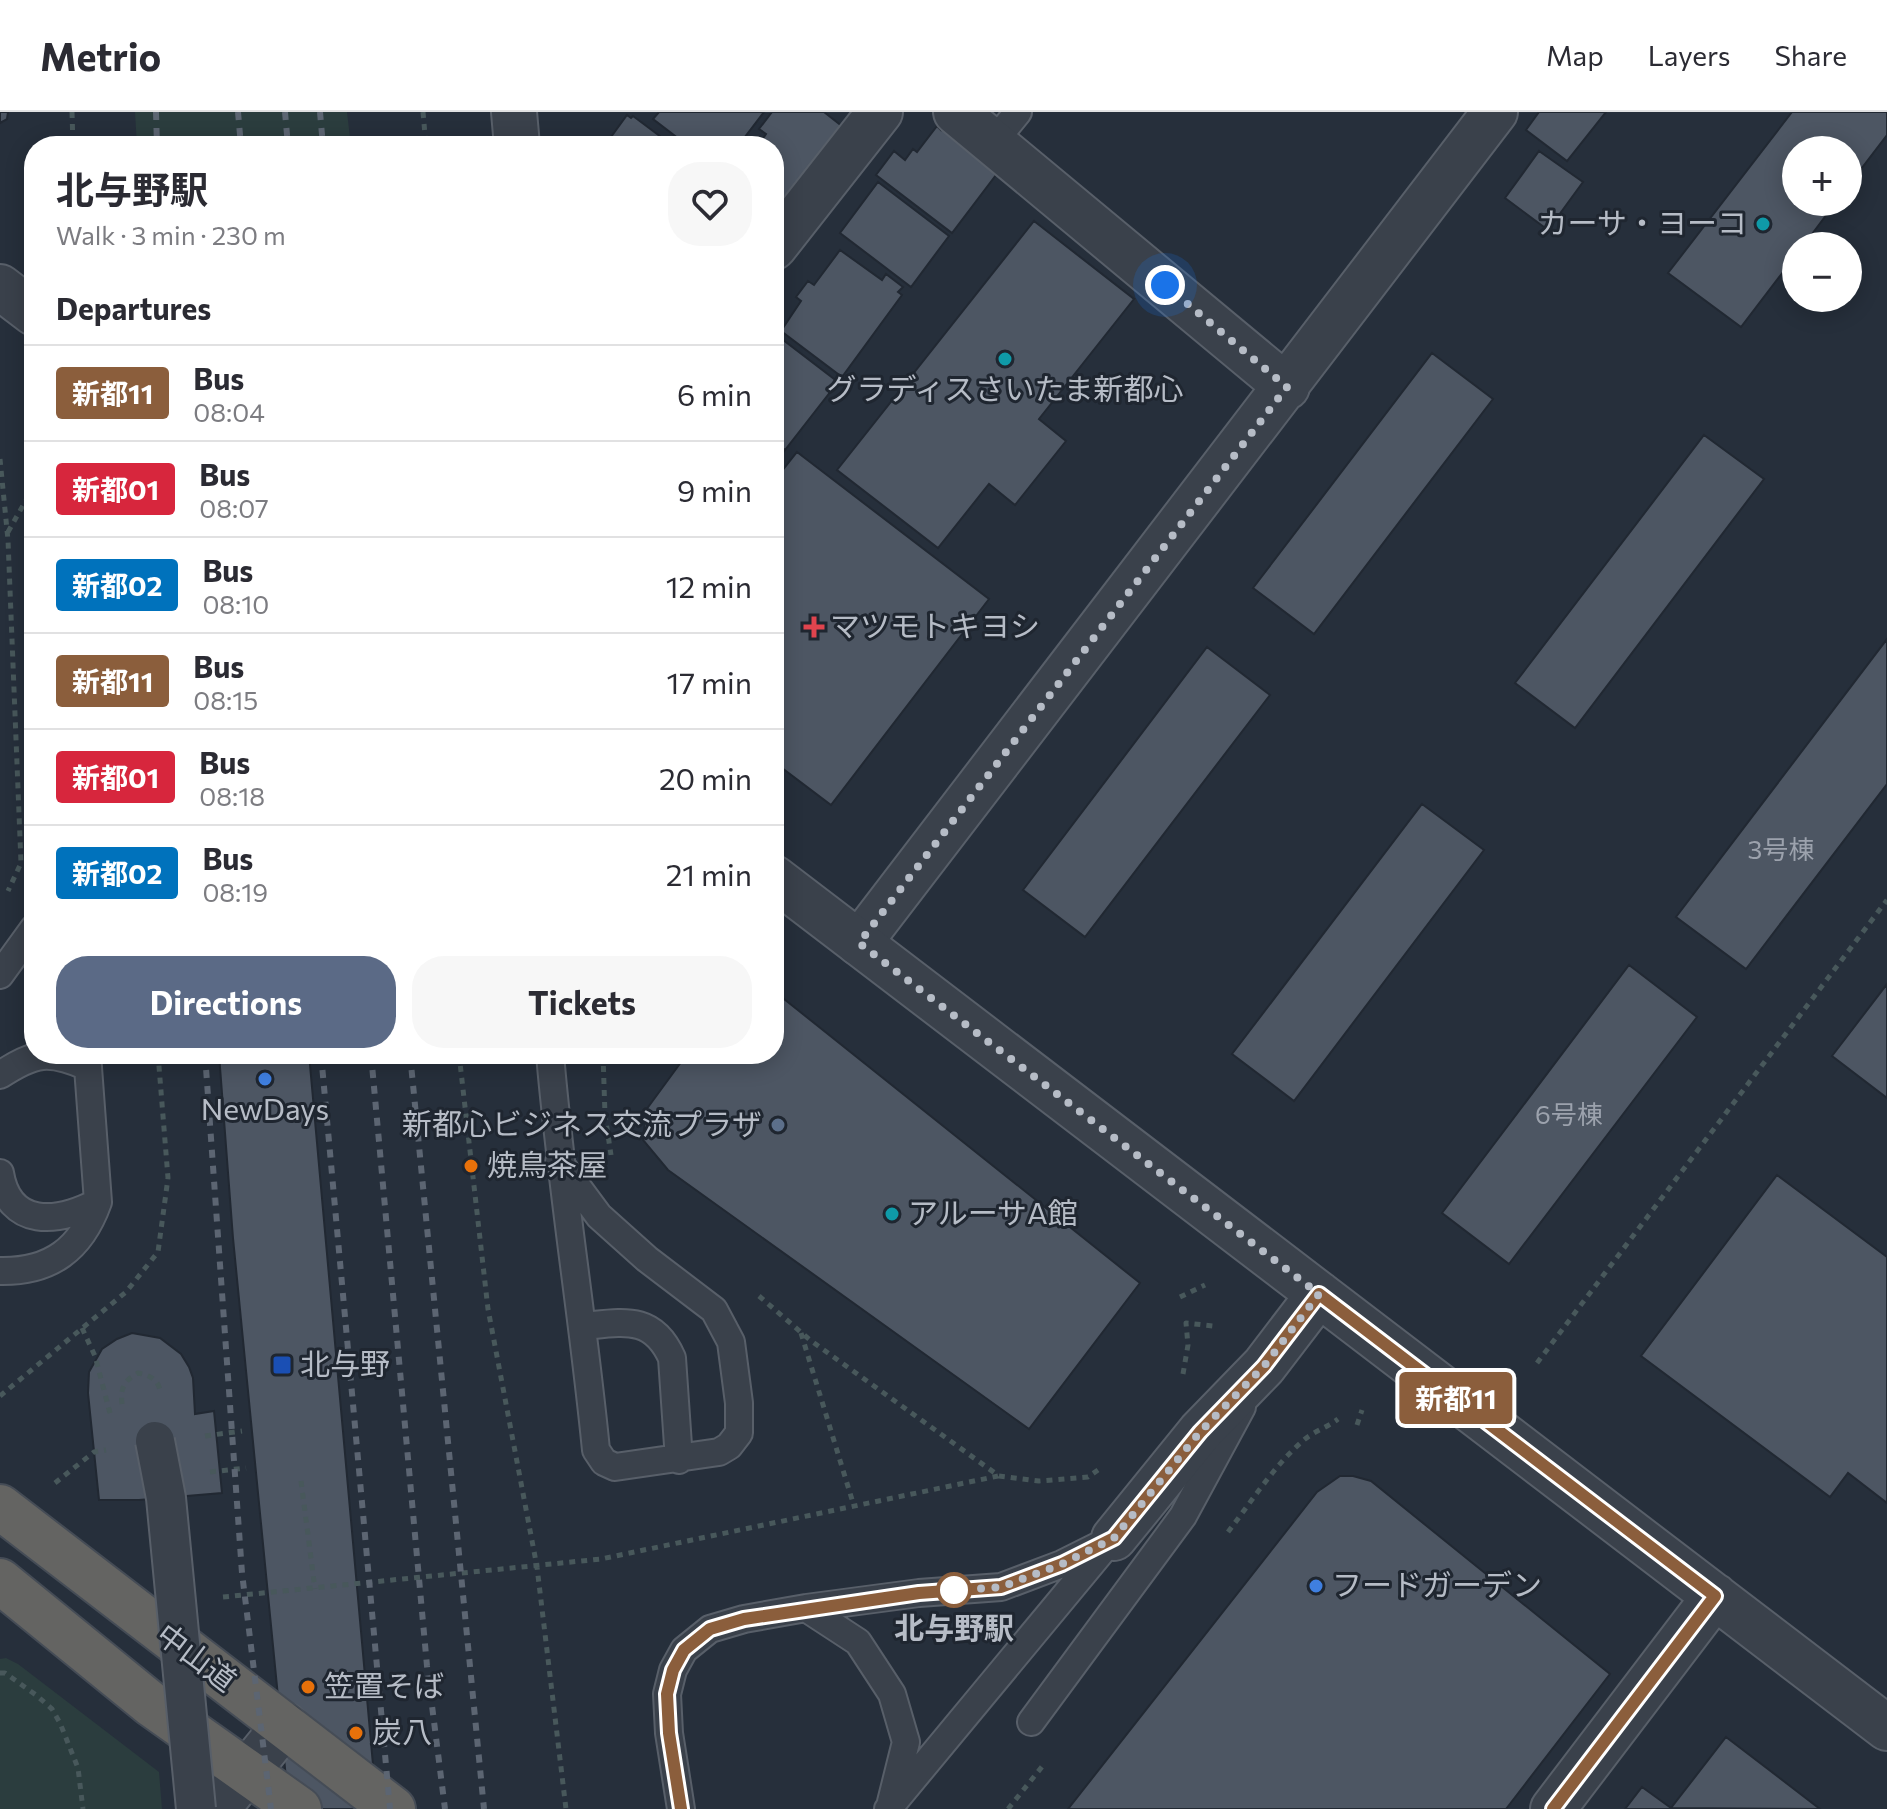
<!DOCTYPE html>
<meta charset="utf-8">
<style>
:root{--surface:#fff;--page:#f7f7f7;--text:#2b2b33;--muted:#7c7c81;--line:#e1e1e2;--accent:#5b6a86}
body{margin:0;font-family:Commissioner,"Noto Sans JP",sans-serif;background:var(--page);color:var(--text);height:100vh;display:flex;flex-direction:column;font-size:30px;white-space:nowrap}
*{box-sizing:border-box;margin:0}
p{font-size:26px;color:var(--muted)}
.icon{flex:none;width:44px;height:44px;fill:none;stroke:currentColor;stroke-width:2;stroke-linecap:round;stroke-linejoin:round}
.map{position:relative;flex:1;overflow:hidden}
.sheet{position:absolute;left:24px;top:24px;width:760px;height:928px;display:flex;flex-direction:column;background:var(--surface);border-radius:32px;box-shadow:0 4px 20px #0003}
.sheet>*{flex:none}
.badge{padding:0 16px;border-radius:6px;font-size:28px;line-height:52px}
.controls{position:absolute;left:1782px;top:24px;display:grid;gap:16px}
.controls a{display:grid;place-items:center;width:80px;height:80px;border-radius:50%;background:var(--surface);box-shadow:0 4px 20px #0003;font-size:40px}
.you{position:absolute;width:40px;height:40px;margin:-20px;border:6px solid #fff;border-radius:50%;background:#1a73e8;box-shadow:0 0 0 12px #1a73e833}
.map>.badge{position:absolute;translate:-50% -50%;box-shadow:0 0 0 4px #fff}
h2{padding:0 32px;font-size:30px;line-height:72px}
.round{display:grid;place-items:center;flex:none;width:84px;height:84px;border-radius:32px;background:var(--page)}
.overview{display:flex;align-items:center;justify-content:space-between;height:136px;padding:0 32px}
h1{font-size:38px;font-weight:700;line-height:60px}
.primary-button{display:flex;gap:16px;margin-top:auto;padding:16px 32px}
.primary-button a{flex:1;height:92px;border-radius:32px;background:var(--accent);color:#fff;font-size:32px;font-weight:700;line-height:92px;text-align:center}
.primary-button a+a{background:var(--page);color:var(--text)}
ul{padding:0;list-style:none}
li{display:flex;align-items:center;gap:24px;height:96px;padding:0 32px;border-top:2px solid var(--line)}
li div{flex:1}
li b{display:block;font-size:30px}
li em{font-style:normal}
li .badge{min-width:88px;font-weight:700;text-align:center}
header{display:flex;align-items:center;gap:48px;box-sizing:border-box;height:112px;padding:0 40px;background:var(--surface);border-bottom:2px solid var(--line)}
header strong{font-size:38px}
nav{display:flex;gap:44px;margin-inline-start:auto;font-size:28px}
.map>svg:first-child{display:block}
</style>
<header>
<strong>Metrio</strong>
<nav><a>Map</a><a>Layers</a><a>Share</a></nav>
</header>
<div class="map">
<svg width="1887" height="1697" viewBox="0 0 1887 1697">
<rect width="100%" height="100%" fill="#262f3b"/>
<path fill="#2b3d3e" d="M135,0H347L351,34H137Z
M6,1546L18,1552L159,1660L162,1697H0V1547Z"/>
<path fill="#4d5663" stroke="#212832" stroke-width="2" d="M0,0H8L7,7L0,11Z
M659,0H764L738,34H674L679,27L653,7Z
M772,0H824L843,15L795,83L782,85L774,79V34H758L766,22L759,17Z
M1539,0H1606L1567,49L1526,18Z
M1792,0H1887V23L1848,74V38H1796V90H1836L1803,134H1796V143L1741,215L1668,161Z
M627,3L631,6L633,4L673,34H610L615,28L611,25Z
M937,14L941,18L942,16L999,59L952,121L876,63L894,39L905,48L913,37L917,40Z
M1539,39L1583,70L1548,118L1505,86Z
M878,70L949,124L911,175L840,121Z
M1034,109L1134,187L1039,307L1066,329L1015,393L989,372L938,436L837,358Z
M840,138L882,168L886,162L903,175L898,180L902,183L842,265L781,219L801,189L796,185L808,169L814,173Z
M774,221L838,270L785,338L774,329Z
M1432,241L1493,287L1314,522L1253,476Z
M1704,323L1764,367L1575,616L1515,571Z
M774,330L785,338L774,352Z
M797,340L989,487L831,693L774,650V369Z
M1887,527V672L1746,857L1676,805Z
M1207,535L1270,583L1085,825L1023,778Z
M1422,692L1484,738L1294,989L1232,942Z
M1629,853L1697,905L1509,1152L1442,1101Z
M1887,872V986L1832,944Z
M774,879L1140,1171L1029,1317L668,1058L643,1028L646,998L687,942H774Z
M219,942H309L377,1697H289L233,1126Z
M1777,1063L1887,1145V1391L1848,1361L1830,1385L1641,1244Z
M132,1221L160,1226L181,1242L189,1255L193,1266L195,1302L214,1299L222,1381L139,1388H99L88,1281L89,1260L102,1237L117,1227Z
M1340,1364H1353L1371,1369L1610,1562L1506,1697H1068L1317,1380Z
M1726,1625L1820,1697L1671,1696Z
M1642,1675L1671,1696V1697H1625Z"/>
<g fill="none" stroke-linecap="round" stroke-linejoin="round">
<g stroke="#585f69" stroke-width="30">
<path id="service" d="M993,31L1018,0
M0,863L34,816
M550,942C561,1074 583,1205 596,1338L604,1350L615,1355L719,1340L729,1334L739,1321V1291L731,1230L714,1198L647,1147L599,1104L559,1050
M0,963C35,940 49,938 88,955
M0,1061C9,1117 58,1111 98,1090
M0,1159C51,1160 81,1137 98,1090L87,942
M584,1214C624,1210 653,1203 672,1246L679,1348
M806,1496L858,1530L892,1582L906,1630L891,1690
M1031,1610L1183,1404L1242,1295
M681,1697L669,1621L667,1582L673,1558L684,1538L710,1517L744,1507L806,1496L919,1481L1001,1475L1062,1452L1114,1426
M888,1697L1106,1434"/>
</g>
<g stroke="#585f69" stroke-width="48">
<path id="minor" d="M514,0L517,34
M956,0L1287,275
M774,135L880,0
M859,831L1495,0
M217,1697L285,1613"/>
</g>
<g stroke="#585f69" stroke-width="48">
<path id="tertiary" d="M0,175L34,201
M774,766L1887,1616
M1114,1426L1200,1320L1264,1254L1319,1182
M1553,1697L1715,1484"/>
</g>
<g stroke="#454c56" stroke-width="48">
<path id="trunk" d="M0,1395L393,1697
M0,1469L151,1592L299,1697"/>
</g>
<path stroke="#48585b" stroke-width="5" stroke-dasharray="6 6" stroke-linecap="butt" d="M72,0L73,34
M423,0L426,34
M0,347L8,428L21,751L8,779
M8,420L34,374
M459,942L488,1197L537,1455L566,1697
M603,942L605,1003L611,1043
M759,1184L810,1228L999,1364L1039,1369L1088,1365L1098,1358
M1180,1185L1205,1173
M82,1216L95,1244L111,1305
M801,1221L854,1394
M1537,1251L1887,788
M1183,1262L1188,1233L1186,1211L1213,1214
M0,1284L126,1180L158,1140L168,1066L158,942
M122,1292C120,1277 124,1268 138,1261C150,1263 159,1268 161,1282
M1357,1313L1362,1298
M205,1324L242,1319
M210,1360L246,1356
M301,1369L315,1477
M55,1371L94,1340L106,1338
M1228,1420C1252,1389 1275,1352 1305,1327C1315,1319 1328,1315 1338,1307
M223,1485L601,1447L998,1364
M0,1561H5L36,1583L52,1597L60,1611L78,1656L83,1697
M1008,1697L1045,1651"/>
<use href="#service" stroke="#3a414b" stroke-width="26"/>
<use href="#minor" stroke="#3a414b" stroke-width="44"/>
<use href="#tertiary" stroke="#3a414b" stroke-width="44"/>
<use href="#trunk" stroke="#646462" stroke-width="44"/>
<path stroke="#5c6572" stroke-width="6" stroke-dasharray="8 8" stroke-linecap="butt" d="M156,0L157,34
M238,0L241,34
M285,0L288,34
M320,0L323,34
M205,942L242,1461L271,1697
M321,942L390,1697
M371,942L427,1554L445,1697
M410,942L484,1697"/>
<g stroke="#585f69" stroke-width="42" stroke-linecap="butt">
<path id="pedestrian-bridge" d="M155,1329L166,1386L196,1697"/>
</g>
<use href="#pedestrian-bridge" stroke="#3a414b" stroke-width="38"/>
</g>
<g fill="none" stroke-linecap="round" stroke-linejoin="round">
<g stroke="#fff" stroke-width="18">
<path id="line" d="M681,1697L669,1621L667,1582L673,1558L684,1538L710,1517L744,1507L919,1481L1001,1475L1062,1452L1114,1426L1200,1320L1264,1254L1319,1182L1715,1484L1553,1697"/>
</g>
<use href="#line" stroke="#8b5e3c" stroke-width="12"/>
<path stroke="#b6bcc6" stroke-width="8" stroke-dasharray="0 14.4" d="M954,1478L946,1479L1001,1475L1062,1452L1114,1426L1200,1320L1264,1254L1319,1182L859,831L1287,275L1165,173"/>
</g>
<g fill="#0f9aa8" stroke="#1f2630" stroke-width="3">
<circle cx="1763" cy="112" r="8"/>
<circle cx="1005" cy="247" r="8"/>
<circle cx="892" cy="1102" r="8"/>
</g>
<path fill="#e0444e" stroke="#1f2630" stroke-width="3" d="M810 503h8v8h8v8h-8v8h-8v-8h-8v-8h8z"/>
<g fill="#3f7fe0" stroke="#1f2630" stroke-width="3">
<circle cx="265" cy="967" r="8"/>
<circle cx="1316" cy="1474" r="8"/>
</g>
<circle fill="#5c6f8a" stroke="#1f2630" stroke-width="3" cx="778" cy="1013" r="8"/>
<g fill="#e8710a" stroke="#1f2630" stroke-width="3">
<circle cx="471" cy="1054" r="8"/>
<circle cx="308" cy="1575" r="8"/>
<circle cx="356" cy="1621" r="8"/>
</g>
<rect fill="#1a4fb4" stroke="#1f2630" stroke-width="3" x="272" y="1243" width="20" height="20" rx="4"/>
<circle fill="#fff" stroke="#8b5e3c" stroke-width="4" cx="954" cy="1478" r="16"/>
<g text-anchor="middle" stroke-width="6" stroke-linejoin="round" paint-order="stroke">
<g font-size="26" fill="#9ca2ad">
<text x="1781" y="747">3号棟</text>
<text x="1569" y="1012">6号棟</text>
</g>
<g font-size="30" fill="#b6bcc6" stroke="#1f2630" text-anchor="start">
<text x="1747" y="122" text-anchor="end">カーサ・ヨーコ</text>
<text x="1005" y="288" text-anchor="middle">グラディスさいたま新都心</text>
<text x="830" y="525">マツモトキヨシ</text>
<text x="265" y="1008" text-anchor="middle">NewDays</text>
<text x="762" y="1023" text-anchor="end">新都心ビジネス交流プラザ</text>
<text x="487" y="1064">焼鳥茶屋</text>
<text x="908" y="1112">アルーサA館</text>
<text x="300" y="1263">北与野</text>
<text x="1332" y="1484">フードガーデン</text>
<text x="324" y="1585">笠置そば</text>
<text x="372" y="1631">炭八</text>
</g>
<g font-size="30" font-weight="bold" fill="#b6bcc6" stroke="#1f2630">
<text x="954" y="1527">北与野駅</text>
</g>
<g font-size="30" fill="#b6bcc6" stroke="#1f2630">
<text transform="translate(196 1546) rotate(37)" y="10">中山道</text>
</g>
</g>
</svg>
<div class="controls">
<a>+</a>
<a>−</a>
</div>
<div class="you" style="left:1165px;top:173px"></div>
<b class="badge" style="left:1456px;top:1286px;background:#8b5e3c;color:#fff">新都11</b>
<section class="sheet">
<div class="overview"><div><h1>北与野駅</h1><p>Walk · 3 min · 230 m</p></div><a class="round"><svg class="icon" aria-label="heart" viewBox="0 0 24 24"><path d="M12 20l-8-8c-3-5 5-10 8-4 3-6 11-1 8 4z"/></svg></a></div>
<h2>Departures</h2>
<ul>
<li><span class="badge" style="background:#8b5e3c;color:#fff">新都11</span><div><b>Bus</b><p>08:04</p></div><em>6 min</em></li>
<li><span class="badge" style="background:#d7263d;color:#fff">新都01</span><div><b>Bus</b><p>08:07</p></div><em>9 min</em></li>
<li><span class="badge" style="background:#0072bc;color:#fff">新都02</span><div><b>Bus</b><p>08:10</p></div><em>12 min</em></li>
<li><span class="badge" style="background:#8b5e3c;color:#fff">新都11</span><div><b>Bus</b><p>08:15</p></div><em>17 min</em></li>
<li><span class="badge" style="background:#d7263d;color:#fff">新都01</span><div><b>Bus</b><p>08:18</p></div><em>20 min</em></li>
<li><span class="badge" style="background:#0072bc;color:#fff">新都02</span><div><b>Bus</b><p>08:19</p></div><em>21 min</em></li>
</ul>
<div class="primary-button"><a>Directions</a><a>Tickets</a></div>
</section>
</div>
